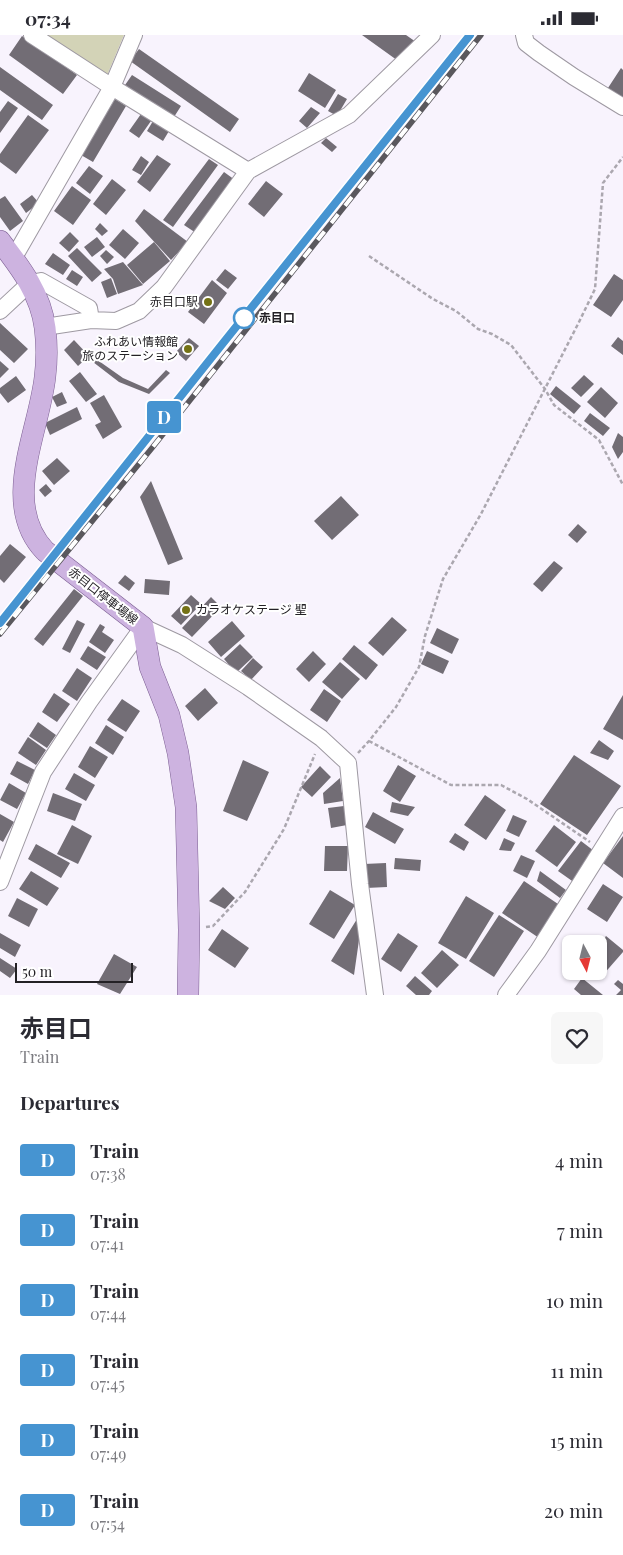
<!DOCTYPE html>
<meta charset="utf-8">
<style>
:root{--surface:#fff;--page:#f7f7f7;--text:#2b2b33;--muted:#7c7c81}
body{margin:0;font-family:"Playfair Display","Noto Sans JP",serif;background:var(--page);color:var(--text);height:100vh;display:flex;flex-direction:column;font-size:19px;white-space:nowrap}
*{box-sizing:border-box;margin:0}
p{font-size:16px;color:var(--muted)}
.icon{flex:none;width:28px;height:28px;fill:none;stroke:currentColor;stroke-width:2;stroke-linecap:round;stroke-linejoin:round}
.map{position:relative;height:960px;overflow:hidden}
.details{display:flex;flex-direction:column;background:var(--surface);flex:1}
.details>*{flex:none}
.badge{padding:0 10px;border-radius:4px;font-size:18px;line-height:32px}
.needle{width:32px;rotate:173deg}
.fabs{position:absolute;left:562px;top:900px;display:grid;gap:10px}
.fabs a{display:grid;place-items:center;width:45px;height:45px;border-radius:8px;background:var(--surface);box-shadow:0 1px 4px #0004;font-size:25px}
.scale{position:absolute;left:15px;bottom:12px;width:118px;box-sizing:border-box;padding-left:5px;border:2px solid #232125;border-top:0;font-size:14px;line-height:18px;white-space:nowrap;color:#232125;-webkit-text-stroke:4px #fff;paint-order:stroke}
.map>.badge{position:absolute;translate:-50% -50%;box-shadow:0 0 0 2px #fff}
h2{padding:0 20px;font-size:19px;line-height:45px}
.round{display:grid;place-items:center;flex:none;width:52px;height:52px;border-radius:8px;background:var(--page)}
.overview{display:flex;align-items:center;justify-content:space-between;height:85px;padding:0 20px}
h1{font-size:24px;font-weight:700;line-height:38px}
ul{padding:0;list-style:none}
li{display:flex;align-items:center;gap:15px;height:70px;padding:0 20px}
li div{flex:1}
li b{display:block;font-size:19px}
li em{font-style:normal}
li .badge{min-width:55px;font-weight:700;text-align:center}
.status{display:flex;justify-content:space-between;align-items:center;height:35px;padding:0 25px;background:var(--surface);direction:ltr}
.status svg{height:14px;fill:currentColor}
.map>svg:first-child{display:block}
</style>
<div class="status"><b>07:34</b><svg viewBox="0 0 49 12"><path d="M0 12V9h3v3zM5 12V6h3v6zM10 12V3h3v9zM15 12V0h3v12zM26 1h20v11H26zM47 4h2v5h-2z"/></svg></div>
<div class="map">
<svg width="623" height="960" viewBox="0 0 623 960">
<rect width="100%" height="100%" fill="#f8f3fd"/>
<path fill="#d3d3b7" d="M41,0H124L106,43Z"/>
<path fill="#726d75" d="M362,0H406L416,7L401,28Z
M22,1L77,40L63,59L9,20Z
M139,14L239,84L230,97L130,26Z
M0,32L53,70L42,85L0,55Z
M621,33L623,35V67L606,56Z
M309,38L336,55L325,73L298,56Z
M132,40L181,71L174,82L125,50Z
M338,59L347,64L337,81L328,76Z
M115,64L126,71L93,127L81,120Z
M8,66L18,73L0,98V77Z
M311,72L320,78L307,93L299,86Z
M141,79L151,86L139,103L129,96Z
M28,80L49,95L16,139L0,127V119Z
M153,86L169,96L163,106L147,96Z
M326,103L337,112L332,117L321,108Z
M157,120L171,129L150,157L137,147Z
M141,121L149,127L141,140L132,135Z
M209,124L218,130L173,192L163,185Z
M89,131L103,141L90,159L76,148Z
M224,137L235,145L196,198L184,190Z
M112,144L126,155L106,180L93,169Z
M266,146L283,159L264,182L248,169Z
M72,151L91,165L73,190L54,176Z
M32,160L39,168L26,178L20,169Z
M5,161L23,186L10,196L0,182V164Z
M144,174L188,207L171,225L135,186Z
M100,188L108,196L102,201L95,194Z
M123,194L139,208L125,224L109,210Z
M70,197L79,206L69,217L59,208Z
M97,202L105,212L92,222L84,212Z
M154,207L170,226L143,249L127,230Z
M77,213L102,238L92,247L68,221Z
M106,215L114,222L107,229L100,221Z
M53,218L70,230L63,240L45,229Z
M123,227L143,250L118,259L113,244L104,234Z
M225,234L237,243L228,254L216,245Z
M72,235L83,242L77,251L66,244Z
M614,239L623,245V265L611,282L593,270Z
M111,243L117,259L107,263L101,247Z
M212,245L227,258L204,289L188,277Z
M0,288L28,314L14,328L0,315Z
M618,302L623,306V320L611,311Z
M189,303L199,311L186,326L176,317Z
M74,305L89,321L78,331L64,315Z
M96,324L123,343L148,354L166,335L170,338L149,359L119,347L93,327Z
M0,326L9,334L0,343Z
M80,337L97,359L86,367L69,346Z
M584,340L594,349L581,362L571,353Z
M16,341L26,355L8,368L0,358V353Z
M556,351L581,371L574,379L550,359Z
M601,352L618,368L605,383L587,367Z
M62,357L67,368L57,372L52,362Z
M104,360L122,392L103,404L95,390L101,387L90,368Z
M77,372L82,384L50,400L45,388Z
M590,378L610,393L603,401L584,386Z
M618,398L623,402V417L618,424L612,412Z
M57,423L70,436L54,450L42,436Z
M151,446L183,524L168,530L140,462Z
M46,449L52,456L45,462L39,455Z
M341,461L359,480L332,505L314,486Z
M578,489L587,497L577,508L568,500Z
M10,509L26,522L4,548L0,544V521Z
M554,526L563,533L542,557L533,549Z
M125,540L135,548L129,556L118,548Z
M145,544L170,546L169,560L144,558Z
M74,554L83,561L43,611L34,604Z
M191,560L201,569L181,590L171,581Z
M211,562L221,572L192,602L182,593Z
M392,582L407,595L383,621L368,608Z
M77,585L85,589L70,618L62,614Z
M232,586L245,601L221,622L208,607Z
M100,589L105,592L102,597L114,605L105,618L89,607Z
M437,593L459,604L452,619L430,608Z
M240,609L253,622L236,638L224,624Z
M354,610L378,630L366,645L342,624Z
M88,611L106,622L97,635L80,624Z
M313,616L326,629L309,647L296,634Z
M427,616L449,626L443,639L421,629Z
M253,623L263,632L251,645L241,636Z
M340,627L360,644L342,664L322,647Z
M77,633L92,643L77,666L62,656Z
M205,653L218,668L198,686L185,671Z
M324,654L341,666L327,687L310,675Z
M54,658L70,669L57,687L42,677Z
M623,660V705L603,694Z
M122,664L140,676L126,697L107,685Z
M38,687L56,700L47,713L29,701Z
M106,690L124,702L113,720L95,708Z
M28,702L46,715L36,730L18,718Z
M599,705L614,716L608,725L590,718Z
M90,711L108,722L95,743L78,732Z
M574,720L621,751L587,800L540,769Z
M243,725L269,737L247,786L223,776Z
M17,726L35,735L28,749L10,739Z
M398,730L416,741L400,767L383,756Z
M320,731L331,742L312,762L301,752Z
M74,738L95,750L86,766L65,754Z
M340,743L343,766L324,769L323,758Z
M9,748L26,758L17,774L0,765Z
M53,758L82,769L75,786L47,776Z
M485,760L506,775L486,805L464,790Z
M392,767L415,772L408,781L390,777Z
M344,771L347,790L331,793L328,773Z
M373,777L404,794L395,809L365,792Z
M0,779L14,787L3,807L0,805Z
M513,780L527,786L519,802L506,796Z
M72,790L92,801L78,829L57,819Z
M554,790L576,807L557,832L535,816Z
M455,798L469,807L464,816L449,807Z
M623,801V843L603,828Z
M504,803L515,808L511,816L499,815Z
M581,806L598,819L575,848L558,836Z
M36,809L70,828L61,843L28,824Z
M325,811H348L347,836H324Z
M521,820L535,826L527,843L513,836Z
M395,823L421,825L420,836L394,834Z
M386,828L387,852L366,853L364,829Z
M31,836L59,853L47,871L19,854Z
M540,836L566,855L560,863L537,846Z
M524,846L561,871L539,903L502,878Z
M603,849L623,862L607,887L587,874Z
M223,852L235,863L225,874L209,866Z
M330,855L355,870L334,904L309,889Z
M466,861L494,878L466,924L438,908Z
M17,863L38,874L29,892L8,881Z
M499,880L524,896L494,942L469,926Z
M357,884L361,891L354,940L331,926Z
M222,894L249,913L235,933L208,915Z
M0,898L21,910L15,922L0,913Z
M398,898L418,911L401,937L381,924Z
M606,901L623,915V917L602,941L596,936H599V910Z
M442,915L459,930L437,953L421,938Z
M114,919L137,932L120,959L97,949Z
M0,923L17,934L10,943L0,936Z
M415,941L432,956L429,960H416L406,951Z
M582,943L603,960H581L574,954Z
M618,945L623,949V960H616L621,955L614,949Z"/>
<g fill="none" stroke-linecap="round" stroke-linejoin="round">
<g stroke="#9e99a2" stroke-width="18">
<path id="minor" d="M32,0L112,52L248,136
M524,0L526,8L539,18L574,42L623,72
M13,224L112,52L134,0
M0,276L30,248L41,246L89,273L91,285
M45,292L91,285L116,286L139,276L164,252L248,136L349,80L432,0
M0,847L43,737L89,667L143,592L182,610L248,652L321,703L348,728L360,849L375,960
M506,960L538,916L623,781"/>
</g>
<g stroke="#7c5f92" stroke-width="22">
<path id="major" d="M0,206C20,232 41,259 45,293C47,309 47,326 45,342C39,397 0,469 45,516L143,592L150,632L169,680L178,718L186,772L189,895L188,960"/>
</g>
<path stroke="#aba7af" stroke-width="2.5" stroke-dasharray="4 2.5" stroke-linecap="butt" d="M369,221L433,264L456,276L478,294L492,299L511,310L545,354L554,370L599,405L623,450
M369,706L451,750H501L527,764L590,807
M358,718L369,706L396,672L419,632L425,601L443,544L481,479L579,287L595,254L603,148L623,122
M206,892L213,891L245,857L284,794L315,719"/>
<use href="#minor" stroke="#fff" stroke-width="16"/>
<use href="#major" stroke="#cdb3e0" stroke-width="21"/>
<g stroke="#5a585d" stroke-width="5.5">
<path id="rail" d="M52,523C190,348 331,175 470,0
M0,599L152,413L481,0"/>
</g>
<use href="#rail" stroke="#fff" stroke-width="4" stroke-dasharray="11" stroke-linecap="butt"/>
</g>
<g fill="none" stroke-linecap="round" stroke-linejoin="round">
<g stroke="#fff" stroke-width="11">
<path id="line" d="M0,588C156,392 313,195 470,0"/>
</g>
<use href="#line" stroke="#4694d1" stroke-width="8"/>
</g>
<g fill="#747215" stroke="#fff" stroke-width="2">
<circle cx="208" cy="267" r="5"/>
<circle cx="188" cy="314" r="5"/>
<circle cx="186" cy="575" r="5"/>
</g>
<circle fill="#fff" stroke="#4694d1" stroke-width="2.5" cx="244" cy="283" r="10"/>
<g text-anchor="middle" stroke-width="4" stroke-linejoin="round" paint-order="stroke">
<g font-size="12" fill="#232125" stroke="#fff" text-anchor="end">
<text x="198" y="271">赤目口駅</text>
<text x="178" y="311">ふれあい情報館<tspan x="178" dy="14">旅のステーション</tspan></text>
<text x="196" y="579" text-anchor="start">カラオケステージ 聖</text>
</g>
<g font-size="12" font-weight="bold" fill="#232125" stroke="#fff" text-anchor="start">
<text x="259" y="287">赤目口</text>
</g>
<g font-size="12" fill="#232125" stroke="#fff">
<text transform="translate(103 561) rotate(38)" y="4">赤目口停車場線</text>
</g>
</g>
</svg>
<div class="fabs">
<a><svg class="needle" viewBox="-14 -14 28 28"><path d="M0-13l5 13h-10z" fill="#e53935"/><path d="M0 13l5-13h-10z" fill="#7c7c81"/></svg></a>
</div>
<div class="scale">50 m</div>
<b class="badge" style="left:164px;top:382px;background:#4694d1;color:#fff">D</b>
</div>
<section class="details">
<div class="overview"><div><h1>赤目口</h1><p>Train</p></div><a class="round"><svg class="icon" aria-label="heart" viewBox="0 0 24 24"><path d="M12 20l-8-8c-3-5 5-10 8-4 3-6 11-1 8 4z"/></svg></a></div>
<h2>Departures</h2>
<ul>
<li><span class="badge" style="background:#4694d1;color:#fff">D</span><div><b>Train</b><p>07:38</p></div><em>4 min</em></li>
<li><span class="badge" style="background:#4694d1;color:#fff">D</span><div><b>Train</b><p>07:41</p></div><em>7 min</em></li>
<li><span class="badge" style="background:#4694d1;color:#fff">D</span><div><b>Train</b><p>07:44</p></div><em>10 min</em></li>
<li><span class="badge" style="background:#4694d1;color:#fff">D</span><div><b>Train</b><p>07:45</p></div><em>11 min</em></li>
<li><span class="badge" style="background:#4694d1;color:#fff">D</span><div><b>Train</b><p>07:49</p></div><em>15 min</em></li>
<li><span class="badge" style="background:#4694d1;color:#fff">D</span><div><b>Train</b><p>07:54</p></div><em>20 min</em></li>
</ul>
</section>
